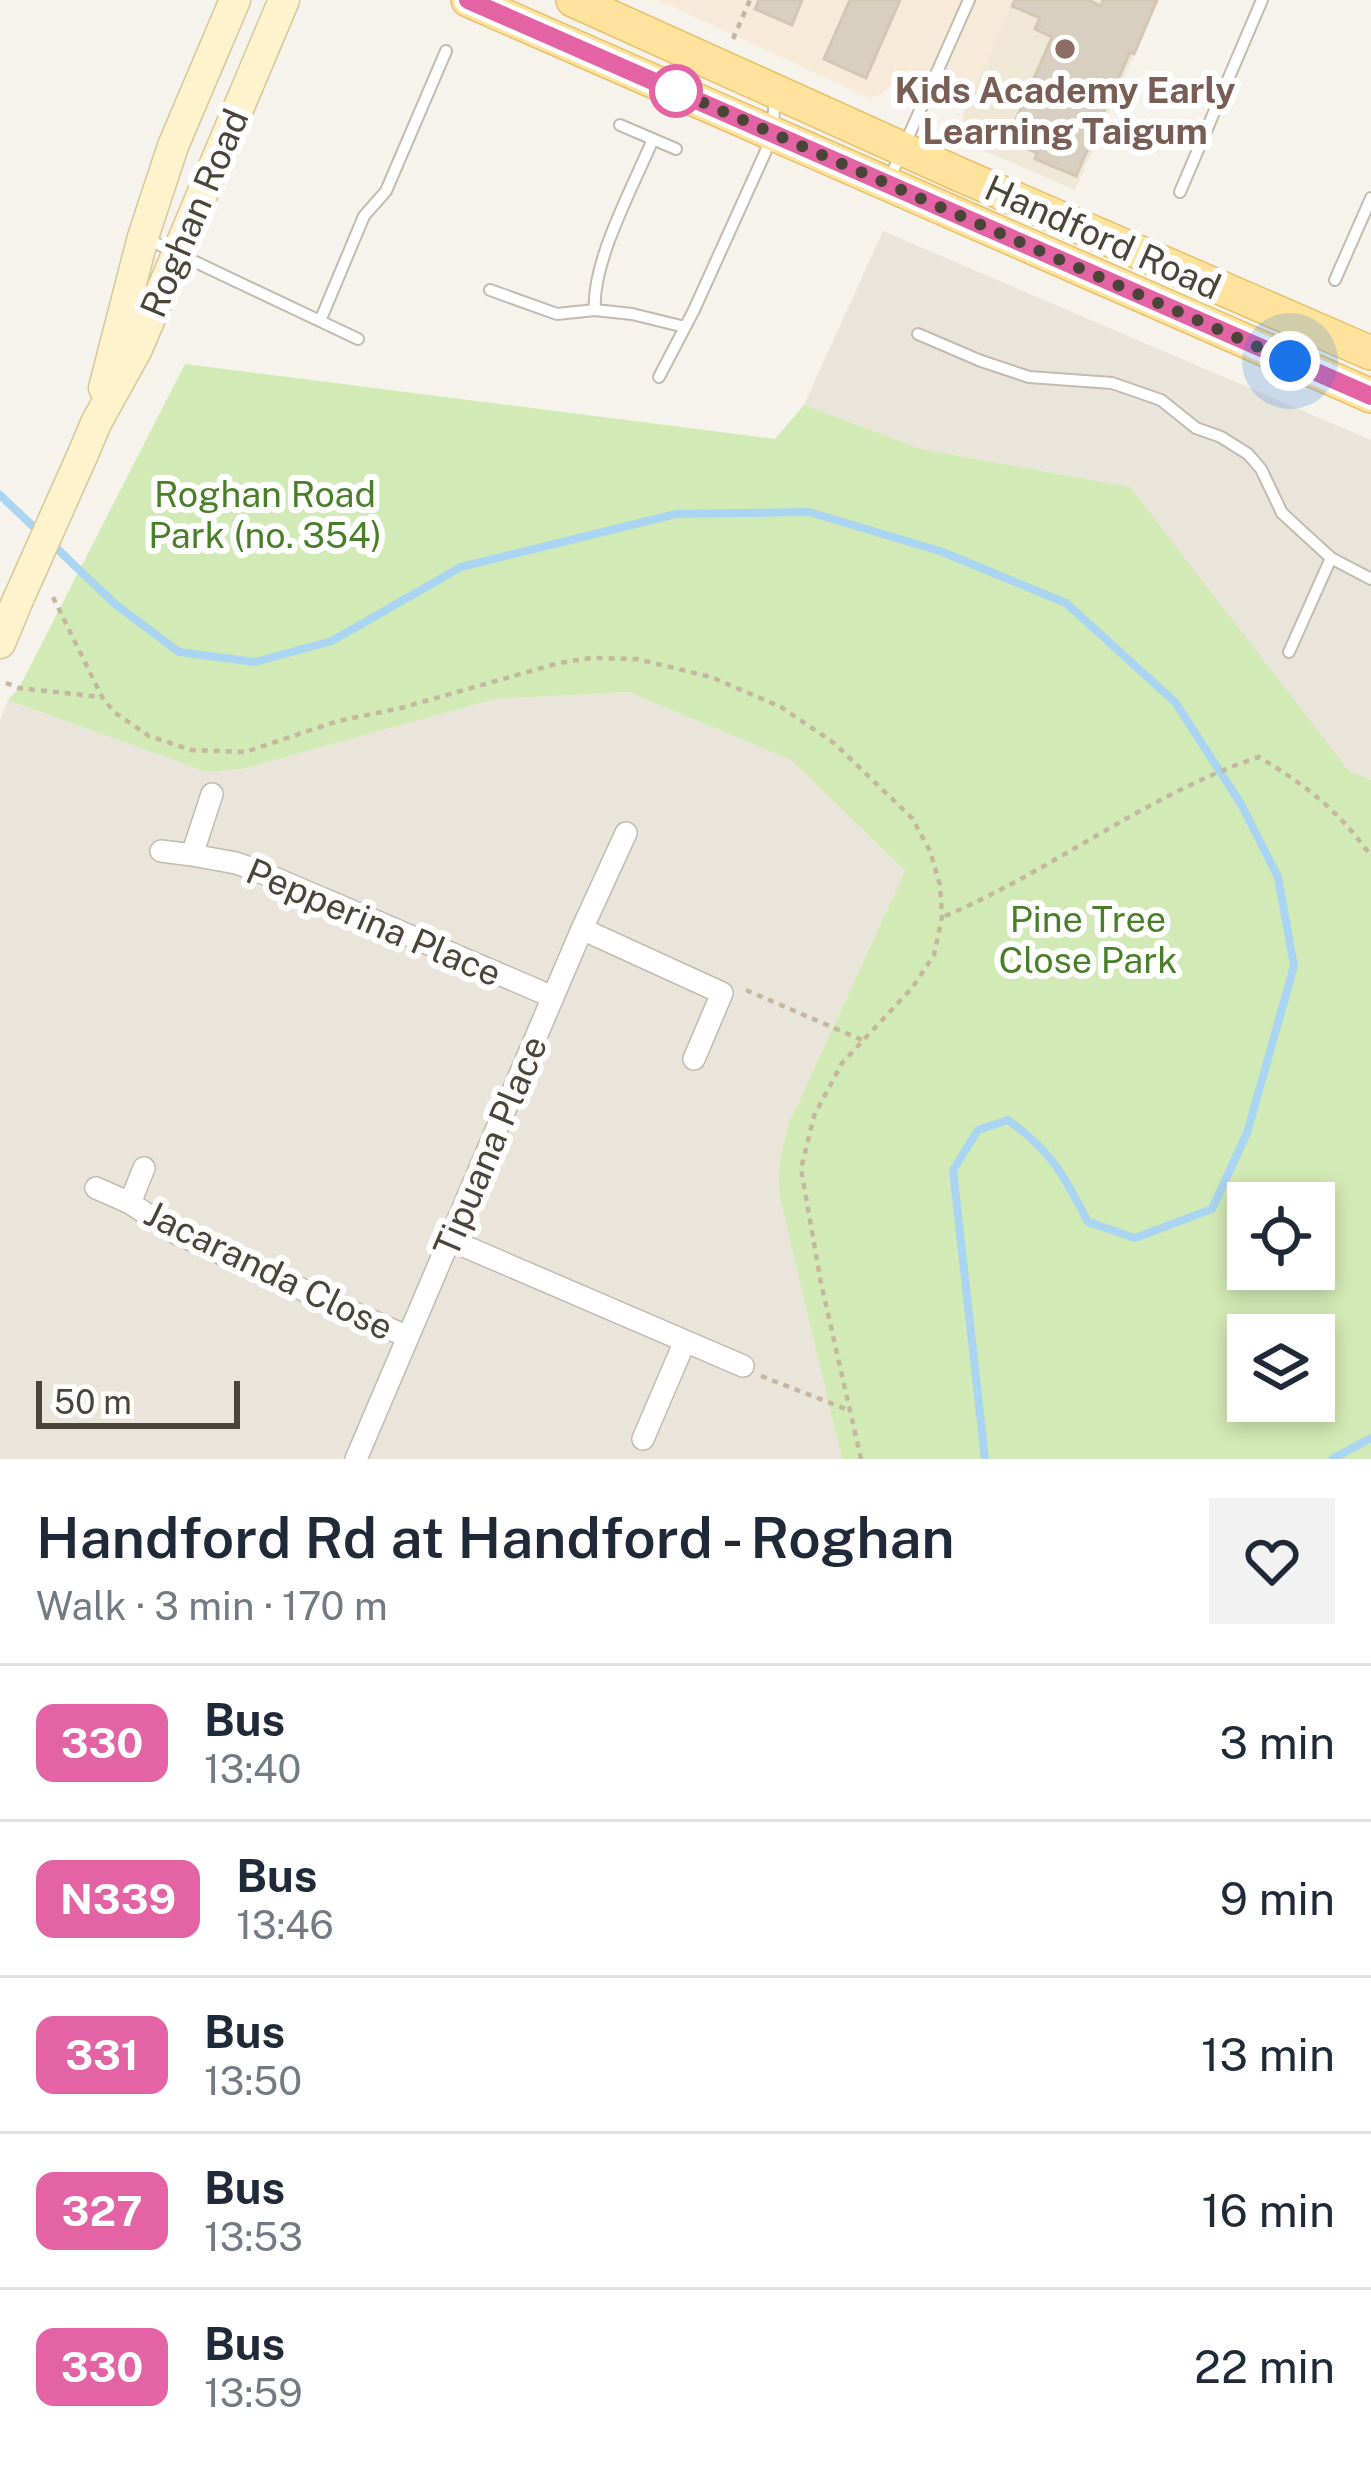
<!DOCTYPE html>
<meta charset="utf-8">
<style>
:root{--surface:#fff;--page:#f2f2f3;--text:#1f2937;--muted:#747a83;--line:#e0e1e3}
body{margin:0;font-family:"Public Sans",sans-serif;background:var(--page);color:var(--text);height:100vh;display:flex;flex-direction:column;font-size:45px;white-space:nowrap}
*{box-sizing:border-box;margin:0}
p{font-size:39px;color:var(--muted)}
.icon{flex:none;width:66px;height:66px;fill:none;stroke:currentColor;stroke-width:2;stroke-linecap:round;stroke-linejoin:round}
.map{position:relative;height:1459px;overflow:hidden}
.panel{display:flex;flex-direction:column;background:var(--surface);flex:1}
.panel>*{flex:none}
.badge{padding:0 24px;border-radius:18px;font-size:42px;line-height:78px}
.controls{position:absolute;left:1227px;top:1182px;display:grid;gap:24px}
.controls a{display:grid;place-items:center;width:108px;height:108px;border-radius:0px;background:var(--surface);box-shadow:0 6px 18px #0003;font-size:60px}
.scale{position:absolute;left:36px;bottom:30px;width:204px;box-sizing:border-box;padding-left:12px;border:6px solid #4b4439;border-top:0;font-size:33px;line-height:42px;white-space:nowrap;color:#4b4439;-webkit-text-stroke:9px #fff;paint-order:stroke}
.you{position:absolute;width:60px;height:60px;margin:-30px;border:9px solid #fff;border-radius:50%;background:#1a73e8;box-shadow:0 0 0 18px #1a73e833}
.map>.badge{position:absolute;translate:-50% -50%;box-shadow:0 0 0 6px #fff}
.round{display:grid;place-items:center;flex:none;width:126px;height:126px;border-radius:0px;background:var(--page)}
.headline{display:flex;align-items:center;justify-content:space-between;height:204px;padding:0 36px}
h1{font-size:57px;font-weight:600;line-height:90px}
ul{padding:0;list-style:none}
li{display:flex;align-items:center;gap:36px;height:156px;padding:0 36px;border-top:3px solid var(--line)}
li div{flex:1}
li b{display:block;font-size:45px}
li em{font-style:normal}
li .badge{min-width:132px;font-weight:700;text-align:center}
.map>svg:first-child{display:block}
</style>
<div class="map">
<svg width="1371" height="1459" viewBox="0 0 1371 1459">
<rect width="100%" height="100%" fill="#f6f3ec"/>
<path fill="#eae5da" d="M883,231L1371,440V780L1349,772L1271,680L1130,487L921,449L804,405Z
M629,692L791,760L905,871L789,1123L780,1158V1193L842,1459H0V720L8,700L207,772L242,769L495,699Z"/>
<path fill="#f7ead8" d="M658,0H1014L971,98L908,70L881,94L869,98Z"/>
<path fill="#efe8d6" d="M1014,0H1158L1075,190L976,147L966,139L962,127L963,115Z"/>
<path fill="#d2eab5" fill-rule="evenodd" d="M185,364L775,439L804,405L921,449L1130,487L1349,771L1371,780V1459H842L779,1193L780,1158L789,1123L905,871L791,760L629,692L495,699L242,769L207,772L8,700L19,688ZM1248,1203H1314V1269H1248ZM1248,1335H1314V1401H1248Z"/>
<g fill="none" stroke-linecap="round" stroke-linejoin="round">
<path stroke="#a9d4f2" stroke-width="8" d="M0,495L39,532
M50,542L115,604L179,652L255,662L332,641L461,567L676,514L809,512L940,551L1066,603L1175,702L1241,804L1278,877L1294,966L1247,1133L1212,1209L1135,1238L1088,1222C1063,1174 1052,1152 1008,1120L978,1130L953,1170L985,1459
M1332,1459L1371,1438"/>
</g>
<path fill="#d8cfc1" stroke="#d3c7b4" stroke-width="3" d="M759,0H802L792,25L755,9Z
M850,0H900L866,78L824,59Z
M1015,0H1088L1101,6L1103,0H1157L1134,54L1130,52L1076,176L1035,159L1037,153L1007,140L1052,37L1035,29L1040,18L1012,6Z"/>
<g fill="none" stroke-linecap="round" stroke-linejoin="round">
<g stroke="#c2bbae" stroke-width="14">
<path id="service" d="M620,125L676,149
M889,180L969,0
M1180,192L1262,0
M147,239L358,339
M1335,280L1371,198
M490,290L557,314L595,310L632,314L685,327
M595,310C591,263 634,185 653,139
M320,321L364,216L386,191L446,51
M918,334L981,361L1029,377L1112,383L1161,400L1196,428L1221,437L1248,454L1261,469L1282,513L1331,558L1371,579
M659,377L694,310L765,153L772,133L775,99
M1289,652L1331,558"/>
</g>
<g stroke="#c2bbae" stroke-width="24">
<path id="minor" d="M161,851L192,855L212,794
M192,855L236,863L258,871L553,997
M582,929L722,993L694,1059
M96,1188L130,1203L144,1168
M130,1203L176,1233L408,1337
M450,1240L743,1366
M643,1439L685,1341
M356,1459L582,929L626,833"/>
</g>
<g stroke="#d6c79b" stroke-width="33">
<path id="secondary" d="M104,388L143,237L173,146L235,0
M83,454L96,423L137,349L284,0
M0,643L17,602"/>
</g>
<g stroke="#e6c16a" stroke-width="36">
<path id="primary" d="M468,0L1371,396
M573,0L956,173L1371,353"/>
</g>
<path stroke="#c4b79f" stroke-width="4.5" stroke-dasharray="6 6" stroke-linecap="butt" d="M733,39L750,0
M53,597L102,697L114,712L149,736L191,750L245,752L338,721L401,708L559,663L591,658L637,659L711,677L781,707L834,743L912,818L930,851L940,885L942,917L934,955L912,988L842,1063L814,1116L801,1169L821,1283L861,1459
M6,683L19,688L101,697
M945,916C1052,871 1149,793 1259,757C1308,787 1337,809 1371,856
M746,990L862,1040
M761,1376L851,1411"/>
<use href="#service" stroke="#fff" stroke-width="10"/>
<use href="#minor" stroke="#fff" stroke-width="21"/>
<use href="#secondary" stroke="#fff3cd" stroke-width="30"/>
<use href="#primary" stroke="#ffe39c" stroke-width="33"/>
<g stroke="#d6c79b" stroke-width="33" stroke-linecap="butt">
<path id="secondary-bridge" d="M17,602L83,454"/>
</g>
<use href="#secondary-bridge" stroke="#fff3cd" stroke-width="30"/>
</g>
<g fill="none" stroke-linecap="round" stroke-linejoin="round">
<g stroke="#fff" stroke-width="27">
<path id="line" d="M468,0L1371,396"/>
</g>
<use href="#line" stroke="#e463a4" stroke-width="18"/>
<path stroke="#4b4439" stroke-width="12" stroke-dasharray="0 21.6" d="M676,91L670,88L1290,361"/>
</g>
<circle fill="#8d6e63" stroke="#fff" stroke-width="4.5" cx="1065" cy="49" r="12"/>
<circle fill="#fff" stroke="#e463a4" stroke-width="6" cx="676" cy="91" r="24"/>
<g text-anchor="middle" stroke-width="12" stroke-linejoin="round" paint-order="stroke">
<g font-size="36" font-weight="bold" fill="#785e54" stroke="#fff">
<text x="1065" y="103">Kids Academy Early<tspan x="1065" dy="41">Learning Taigum</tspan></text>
</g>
<g font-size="36" fill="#4b4439" stroke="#fff">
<text transform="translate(194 213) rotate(-67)" y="13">Roghan Road</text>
<text transform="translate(1103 237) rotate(24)" y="13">Handford Road</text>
<text transform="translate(374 922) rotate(23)" y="13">Pepperina Place</text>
<text transform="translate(490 1146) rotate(-67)" y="13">Tipuana Place</text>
<text transform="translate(269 1270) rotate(26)" y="13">Jacaranda Close</text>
</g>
<g font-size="36" fill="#4a7f2a" stroke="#fff">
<text x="265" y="507">Roghan Road<tspan x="265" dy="41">Park (no. 354)</tspan></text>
<text x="1088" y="932">Pine Tree<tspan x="1088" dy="41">Close Park</tspan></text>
</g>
</g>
</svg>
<div class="controls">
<a><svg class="icon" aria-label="locate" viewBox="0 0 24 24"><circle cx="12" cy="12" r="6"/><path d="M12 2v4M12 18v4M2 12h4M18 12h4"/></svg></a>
<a><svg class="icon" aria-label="layers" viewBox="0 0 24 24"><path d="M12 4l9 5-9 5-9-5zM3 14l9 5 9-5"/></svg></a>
</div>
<div class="scale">50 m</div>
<div class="you" style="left:1290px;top:361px"></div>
</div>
<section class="panel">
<div class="headline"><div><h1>Handford Rd at Handford - Roghan</h1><p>Walk · 3 min · 170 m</p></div><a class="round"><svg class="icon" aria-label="heart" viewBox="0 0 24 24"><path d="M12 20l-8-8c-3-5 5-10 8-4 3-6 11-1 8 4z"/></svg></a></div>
<ul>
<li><span class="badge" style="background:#e463a4;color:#fff">330</span><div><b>Bus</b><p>13:40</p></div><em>3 min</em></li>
<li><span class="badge" style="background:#e463a4;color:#fff">N339</span><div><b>Bus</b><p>13:46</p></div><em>9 min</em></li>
<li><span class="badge" style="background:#e463a4;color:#fff">331</span><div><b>Bus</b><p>13:50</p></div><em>13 min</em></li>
<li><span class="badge" style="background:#e463a4;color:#fff">327</span><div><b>Bus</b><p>13:53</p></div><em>16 min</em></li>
<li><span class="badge" style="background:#e463a4;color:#fff">330</span><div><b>Bus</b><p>13:59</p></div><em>22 min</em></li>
</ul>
</section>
